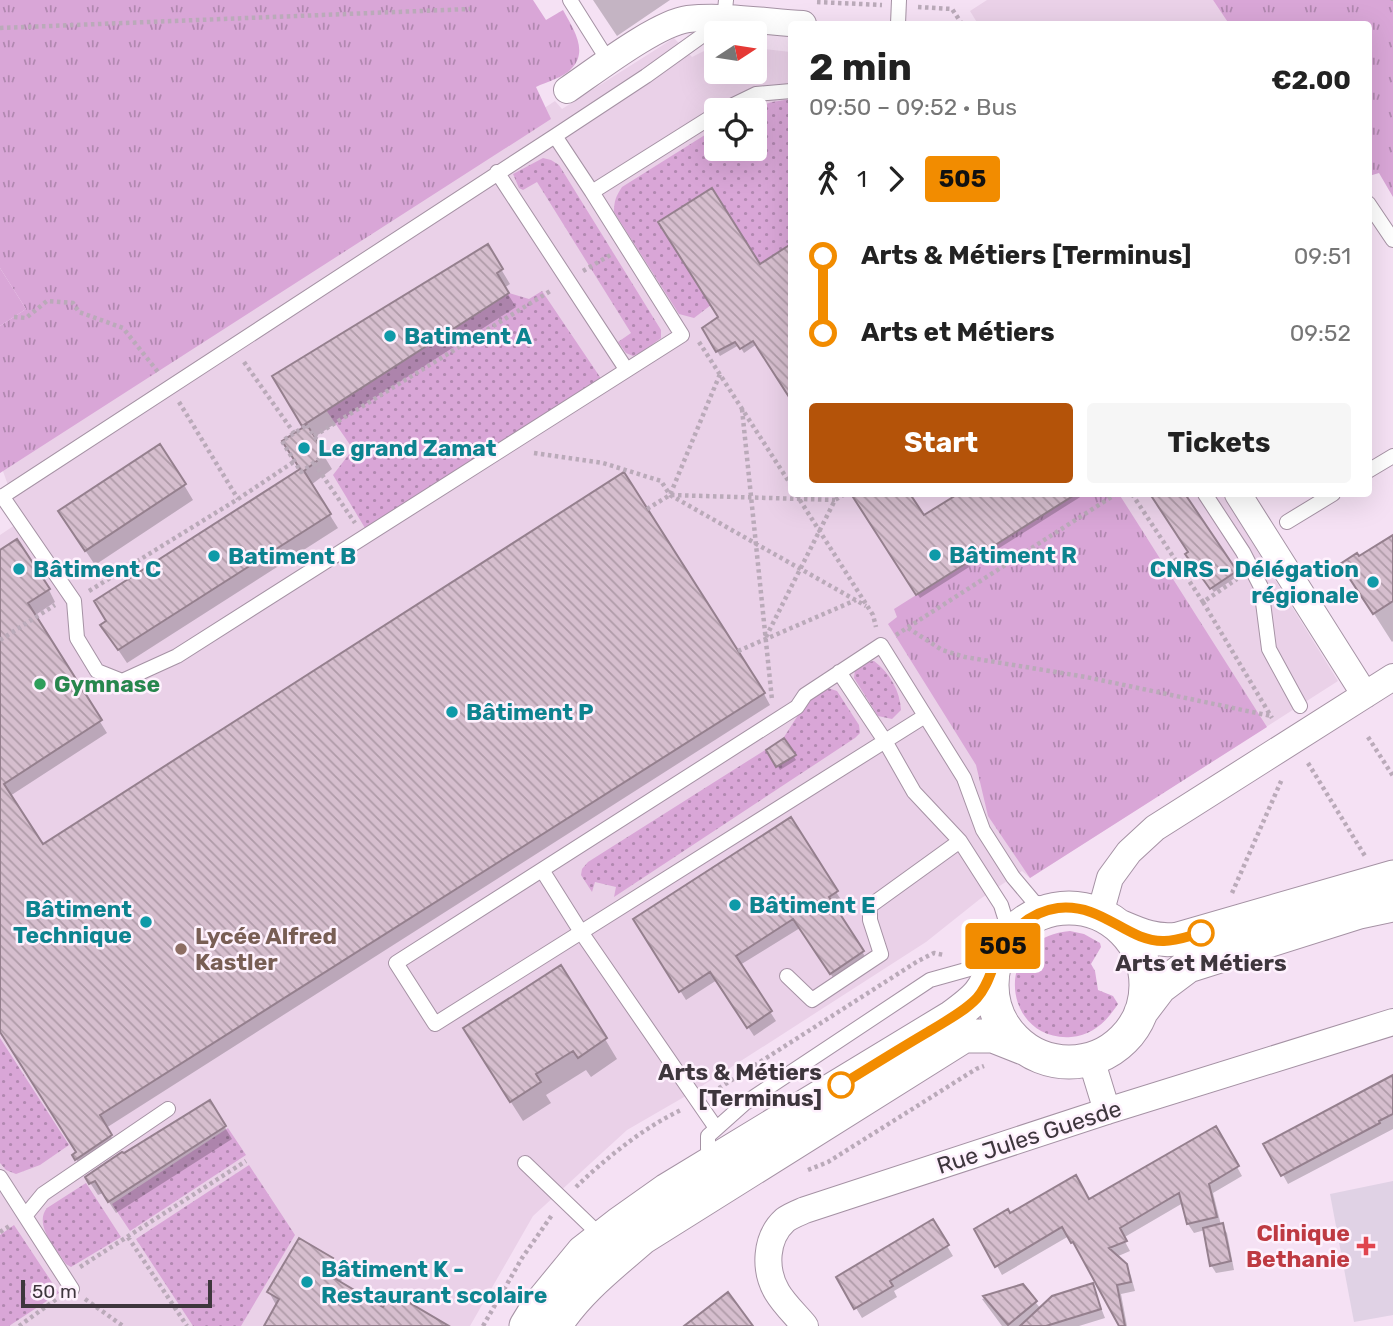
<!DOCTYPE html>
<meta charset="utf-8">
<style>
:root{--surface:#fff;--page:#f6f6f6;--text:#222;--muted:#767676;--accent:#b45309}
body{margin:0;font-family:Rubik,sans-serif;background:var(--page);color:var(--text);height:100vh;display:flex;flex-direction:column;font-size:26px;white-space:nowrap}
*{box-sizing:border-box;margin:0}
p{font-size:23px;color:var(--muted)}
.icon{flex:none;width:38px;height:38px;fill:none;stroke:currentColor;stroke-width:2;stroke-linecap:round;stroke-linejoin:round}
.map{position:relative;flex:1;overflow:hidden}
.panel{position:absolute;left:788px;top:21px;width:584px;height:476px;display:flex;flex-direction:column;background:var(--surface);border-radius:7px;box-shadow:0 7px 28px #0002}
.panel>*{flex:none}
.badge{padding:0 14px;border-radius:5px;font-size:24px;line-height:46px}
.needle{width:46px;rotate:78deg}
.controls{position:absolute;left:704px;top:21px;display:grid;gap:14px}
.controls a{display:grid;place-items:center;width:63px;height:63px;border-radius:7px;background:var(--surface);box-shadow:0 7px 28px #0002;font-size:35px}
.scale{position:absolute;left:21px;bottom:18px;width:191px;box-sizing:border-box;padding-left:7px;border:4px solid #3e363d;border-top:0;font-size:19px;line-height:24px;white-space:nowrap;color:#3e363d;-webkit-text-stroke:5px #fef1fd;paint-order:stroke}
.map>.badge{position:absolute;translate:-50% -50%;box-shadow:0 0 0 4px #fff}
.legs{display:flex;align-items:center;gap:10px;height:77px;padding:0 21px;font-size:23px}
.legs p{margin-inline-start:auto}
.overview{display:flex;align-items:center;justify-content:space-between;height:119px;padding:0 21px}
h1{font-size:38px;font-weight:700;line-height:52px}
.action{display:flex;gap:14px;margin-top:auto;padding:14px 21px}
.action a{flex:1;height:80px;border-radius:7px;background:var(--accent);color:#fff;font-size:28px;font-weight:700;line-height:80px;text-align:center}
.action a+a{background:var(--page);color:var(--text)}
ul{padding:0 21px;list-style:none}
li{display:flex;align-items:center;gap:24px;height:77px;font-size:26px}
li i{display:grid;place-items:center;width:10px;height:100%;margin:0 9px;background:currentColor}
li i::after{content:'';width:18px;height:18px;margin:-9px;border:5px solid;border-radius:50%;background:var(--surface)}
li p{margin-inline-start:auto}
li:first-child i{background:linear-gradient(#0000 50%,currentColor 0)}
li:last-child i{background:linear-gradient(currentColor 50%,#0000 0)}
.map>svg:first-child{display:block}
</style>
<div class="map">
<svg width="1393" height="1326" viewBox="0 0 1393 1326">
<defs>
<pattern id="grass-dots" width="8" height="8" patternUnits="userSpaceOnUse" patternTransform="scale(1.75)"><rect width="8" height="8" fill="#d9a6d7"/><path d="M2 2h.1M6 6h.1" fill="none" stroke="#b188b0" stroke-width="1.8" stroke-linecap="round"/></pattern>
<pattern id="park-tufts" width="24" height="20" patternUnits="userSpaceOnUse" patternTransform="scale(1.75)"><rect width="24" height="20" fill="#d9a6d7"/><path d="M3 7l-1-3M5 7V3M7 7l1-3M15 17l-1-3M17 17v-4M19 17l1-3" fill="none" stroke="#b188b0"/></pattern>
<pattern id="building-back-hatch" width="6" height="6" patternUnits="userSpaceOnUse" patternTransform="scale(1.75)"><rect width="6" height="6" fill="#d6bece"/><path d="M-1 5l2 2M0 0l6 6M5-1l2 2" fill="none" stroke="#af9ba8"/></pattern>
</defs>
<rect width="100%" height="100%" fill="#f5e1f4"/>
<path fill="#ead1e8" fill-rule="evenodd" d="M987,0H1213L1229,24H978L970,11Z
M674,38L692,57L716,45V72H754V48L791,52V494H1222L1338,681L1030,878L1022,871L980,899L926,942L691,1093L627,1130L533,1216L470,1326H0V535L21,521L0,463L555,101L562,109ZM716,110H754V149H716Z"/>
<path fill="#e0d2e5" d="M1393,1181V1315L1354,1322L1330,1194Z"/>
<path fill="url(#grass-dots)" d="M791,99V244L777,253L779,258L762,268L712,188L659,222L711,305L694,318L679,314L614,212C614,201 616,196 622,187L716,128V149H754V110H747L772,102Z
M543,158L551,160L559,165L661,330V338L642,352L633,356L626,353L618,342L631,333L537,182L523,190L519,188L513,174Z
M542,291L602,380L368,533L333,475L353,449L326,410L509,293L529,299Z
M874,661C890,673 900,691 901,710L892,719L878,716L854,678L855,669L860,663Z
M828,688L837,691L859,725L860,733L855,738L614,897L616,887L595,882L592,892L581,875L582,869L588,862L765,750L777,767L795,754L784,737L809,698Z
M1070,931L1084,934L1100,943L1101,947L1091,964L1095,971L1098,990L1113,996L1118,1004C1106,1022 1093,1035 1071,1037C1003,1042 990,938 1070,931Z
M0,1038L69,1145L40,1165L16,1174L6,1170L0,1163Z
M228,1128L246,1155L130,1231L112,1204Z
M249,1165L295,1235L241,1326H193L136,1239Z
M86,1183L121,1237L71,1267L66,1264C57,1249 33,1225 47,1208Z
M14,1225L59,1293L9,1326H0V1235Z"/>
<path fill="url(#park-tufts)" d="M0,0H533L546,20L563,10C572,27 589,50 572,68C565,77 546,82 536,87L551,119L0,473V326L26,309L0,268Z
M1213,0H1393V197L1379,173L1369,176L1368,24H1229Z
M1076,494H1119L1267,727L1030,878L988,816L976,765L888,624L897,617L894,609Z"/>
<path fill="#d9a6d7" d="M0,268L26,309L0,326Z"/>
<path fill="#0003" d="M593,0H670L617,36Z
M487,246L510,284L504,288L516,307L313,438L332,469L311,485L338,528L127,663L111,639L302,470L305,428L275,377Z
M791,246V397L757,344L744,353L739,345L720,356L704,329L721,318L760,266Z
M184,485L193,500L95,565L69,526Z
M853,494H908L923,517L961,494H1085L920,598Z
M1152,494H1184L1238,576L1214,592L1190,559V552Z
M1393,537V641L1392,642L1343,565L1358,558Z
M0,552L49,590L55,602L34,616L107,733L10,796L42,846L764,694L770,705L106,1128L118,1148L83,1171L74,1155L77,1153L0,1030Z
M784,740L796,760L780,770L768,750Z
M836,892L842,901L833,906L868,961L836,982L800,928L740,965L776,1021L754,1036L717,980L686,1000L641,929Z
M605,1039L617,1059L591,1077L586,1070L546,1095L551,1103L523,1121L477,1049Z
M1393,1083V1129L1288,1184L1266,1145Z
M210,1103L232,1139L116,1213L103,1193L98,1195L87,1178Z
M1216,1129L1242,1176L1213,1193L1221,1225L1227,1233L1234,1270L1216,1273L1211,1265L1205,1230L1194,1233L1188,1224L1183,1203L1123,1238L1130,1251L1116,1257L1126,1266L1131,1276L1135,1291L1121,1294L1127,1326H1121L1080,1250L1078,1251L1069,1236L1002,1275L977,1229L1009,1215L1089,1201Z
M932,1221L953,1256L894,1291L897,1297L862,1318L838,1278Z
M331,1259L343,1278L340,1283L383,1309L440,1326H266L277,1307L269,1292Z
M1092,1285L1105,1318L1079,1326H1002L982,1299L1022,1286L1041,1309Z"/>
<path fill="url(#building-back-hatch)" stroke="#95808e" stroke-width="2" d="M712,188L760,264L791,244V400L753,341L740,349L735,342L716,352L702,328L718,317L658,222Z
M488,244L503,269L497,273L509,293L302,426L272,376Z
M307,425L326,454L304,471L331,514L118,650L100,625L106,621L94,601L300,469L282,441Z
M160,444L186,484L85,551L58,511Z
M624,472L765,693L100,1115L112,1135L75,1160L72,1155L76,1152L0,1032V550L17,539L50,589L28,603L102,720L4,784L43,844Z
M851,494H910L924,515L958,494H1076L916,595Z
M1150,494H1185L1237,571L1210,589L1185,554L1188,552Z
M1393,535V601L1373,614L1340,564L1357,553L1359,556Z
M784,738L796,755L776,767L766,750Z
M791,817L838,891L829,897L864,951L830,974L793,919L736,956L772,1011L747,1028L710,972L679,992L633,919Z
M561,965L607,1038L578,1058L573,1051L536,1074L541,1082L510,1102L463,1028Z
M1393,1075V1114L1379,1121L1380,1123L1281,1176L1263,1144Z
M210,1100L226,1126L108,1202L95,1181L89,1184L85,1177L122,1152L124,1153Z
M1216,1126L1239,1166L1209,1184L1217,1217L1187,1224L1179,1193L1120,1228L1127,1241L1109,1248L1127,1264L1131,1282L1117,1285L1125,1326H1119L1073,1242L1071,1243L1062,1227L995,1267L974,1229L1008,1209L1010,1213L1076,1175L1089,1199Z
M933,1219L949,1245L890,1281L893,1286L854,1309L836,1277Z
M1223,1223L1231,1261L1210,1266L1203,1228Z
M299,1238L333,1258L324,1272L383,1307L391,1292L449,1326H264L279,1299L267,1292Z
M1093,1283L1101,1309L1046,1326H1020L1052,1296Z
M1023,1284L1037,1301L1008,1325L983,1296Z
M728,1292L753,1326H684Z"/>
<g fill="none" stroke-linecap="round" stroke-linejoin="round">
<g stroke="#a592a4" stroke-width="16">
<path id="service" d="M570,0L609,62
M898,24L899,0
M723,110L756,94L791,91
M555,136L592,192
M497,172L626,369
M1368,203L1393,240
M1368,471L1393,456
M1205,494L1243,552L1261,587L1269,649L1300,706
M2,496L74,601L77,638L97,671L122,681L177,656L682,335L592,192L716,114
M0,498L555,136L646,76L724,20L726,0
M1287,522L1333,494
M839,672L885,741L914,792L960,841L1001,905L1006,921L1007,938
M925,716L435,1024L396,963L797,707L805,695L881,645L964,778L983,830L1013,877L1034,902L1058,908
M542,870L581,932L716,1128
M787,976L812,1000L881,954L870,920V906L960,841
M714,1161L708,1149V1136L745,1103L930,980L991,963
M525,1163L602,1237
M0,1177L72,1289
M25,1216L43,1194L168,1109"/>
</g>
<g stroke="#a592a4" stroke-width="28">
<path id="minor" d="M567,90C595,71 657,23 688,19C722,15 768,22 803,24
M1238,494L1365,695
M1100,914L1110,878L1129,852L1155,828L1393,677
M1091,1059L1107,1111
M805,1326C796,1315 784,1304 777,1292C764,1270 765,1238 785,1220C790,1216 798,1213 805,1210L1107,1111L1393,1022"/>
</g>
<g stroke="#a592a4" stroke-width="35">
<path id="tertiary" d="M992 985a77 77 0 1 1 154 0a77 77 0 1 1-154 0Z
M1119,926C1140,935 1155,942 1178,939L1393,877
M1141,1012L1160,987L1188,966L1359,912L1393,905
M526,1326L537,1308L583,1252L619,1224L667,1190L952,1017C978,998 985,992 995,961
M555,1326C577,1291 611,1265 642,1238L964,1036H993L1026,1049"/>
</g>
<path stroke="#baaab9" stroke-width="4.5" stroke-dasharray="3.5 3.5" stroke-linecap="butt" d="M1393,0V1
M817,2L882,5
M918,7L952,9L962,24
M0,28L470,9
M583,271L612,254
M14,317L26,318L47,301L73,303L79,312L123,328L158,372
M699,342L791,485
M244,362L294,433
M179,402L238,499
M742,409L772,700
M307,425L326,454L301,472L282,441Z
M314,436L552,290
M534,453L603,463L661,481L670,495L866,606
M314,463L355,523
M796,494L873,615L876,627
M1132,494L1203,602L1237,579
M671,495L835,500
M647,509L670,495L720,374
M89,591L238,499L295,461
M1203,602L1272,718
M908,628L942,650L965,657L1086,677L1271,716
M896,635L1116,494
M766,637L835,500L845,494
M0,640L55,605
M738,651L856,600
M1368,737L1393,776
M1308,763L1365,856
M1232,893L1282,779
M713,1092L918,961L934,953L944,955
M808,1170L828,1162L976,1069L984,1066
M576,1187C606,1158 643,1128 681,1110
M0,1232L11,1225
M128,1237L187,1326
M80,1267L246,1161
M85,1299L123,1326
M19,1326L58,1298
M483,1326L522,1258L552,1215"/>
<use href="#service" stroke="#fff" stroke-width="14"/>
<use href="#minor" stroke="#fff" stroke-width="26"/>
<use href="#tertiary" stroke="#fff" stroke-width="33"/>
</g>
<g fill="none" stroke-linecap="round" stroke-linejoin="round">
<g stroke="#fff" stroke-width="16">
<path id="line-1" d="M841,1085C870,1067 899,1049 928,1032C944,1022 964,1012 977,998C987,987 990,974 996,960C1007,934 1028,912 1058,908C1103,903 1127,942 1164,941C1177,941 1189,936 1201,933"/>
</g>
<use href="#line-1" stroke="#f28c00" stroke-width="10"/>
</g>
<g fill="#0f9aa8" stroke="#fef1fd" stroke-width="2.5">
<circle cx="390" cy="336" r="7"/>
<circle cx="304" cy="448" r="7"/>
<circle cx="935" cy="555" r="7"/>
<circle cx="214" cy="556" r="7"/>
<circle cx="19" cy="569" r="7"/>
<circle cx="1373" cy="582" r="7"/>
<circle cx="452" cy="712" r="7"/>
<circle cx="735" cy="905" r="7"/>
<circle cx="146" cy="922" r="7"/>
<circle cx="307" cy="1282" r="7"/>
</g>
<circle fill="#2e9e5b" stroke="#fef1fd" stroke-width="2.5" cx="40" cy="684" r="7"/>
<g fill="#fff" stroke="#f28c00" stroke-width="3.5">
<circle cx="1201" cy="933" r="12"/>
<circle cx="841" cy="1085" r="12"/>
</g>
<circle fill="#8d6e63" stroke="#fef1fd" stroke-width="2.5" cx="181" cy="949" r="7"/>
<path fill="#e0444e" stroke="#fef1fd" stroke-width="2.5" d="M1362.5 1235.5h7v7h7v7h-7v7h-7v-7h-7v-7h7z"/>
<g text-anchor="middle" stroke-width="5" stroke-linejoin="round" paint-order="stroke">
<g font-size="23" font-weight="bold" fill="#0d838f" stroke="#fef1fd" text-anchor="start">
<text x="404" y="344">Batiment A</text>
<text x="318" y="456">Le grand Zamat</text>
<text x="949" y="563">Bâtiment R</text>
<text x="228" y="564">Batiment B</text>
<text x="33" y="577">Bâtiment C</text>
<text x="1359" y="577" text-anchor="end">CNRS - Délégation<tspan x="1359" dy="26">régionale</tspan></text>
<text x="466" y="720">Bâtiment P</text>
<text x="749" y="913">Bâtiment E</text>
<text x="132" y="917" text-anchor="end">Bâtiment<tspan x="132" dy="26">Technique</tspan></text>
<text x="321" y="1277">Bâtiment K -<tspan x="321" dy="26">Restaurant scolaire</tspan></text>
</g>
<g font-size="23" font-weight="bold" fill="#27864d" stroke="#fef1fd" text-anchor="start">
<text x="54" y="692">Gymnase</text>
</g>
<g font-size="23" font-weight="bold" fill="#785e54" stroke="#fef1fd" text-anchor="start">
<text x="195" y="944">Lycée Alfred<tspan x="195" dy="26">Kastler</tspan></text>
</g>
<g font-size="23" font-weight="bold" fill="#3e363d" stroke="#fef1fd">
<text x="1201" y="971">Arts et Métiers</text>
<text x="822" y="1080" text-anchor="end">Arts &amp; Métiers<tspan x="822" dy="26">[Terminus]</tspan></text>
</g>
<g font-size="23" fill="#3e363d" stroke="#fef1fd">
<text transform="translate(1029 1137) rotate(-18)" y="8">Rue Jules Guesde</text>
</g>
<g font-size="23" font-weight="bold" fill="#be3a42" stroke="#fef1fd" text-anchor="end">
<text x="1350" y="1241">Clinique<tspan x="1350" dy="26">Bethanie</tspan></text>
</g>
</g>
</svg>
<div class="controls">
<a><svg class="needle" viewBox="-14 -14 28 28"><path d="M0-13l5 13h-10z" fill="#e53935"/><path d="M0 13l5-13h-10z" fill="#767676"/></svg></a>
<a><svg class="icon" aria-label="locate" viewBox="0 0 24 24"><circle cx="12" cy="12" r="6"/><path d="M12 2v4M12 18v4M2 12h4M18 12h4"/></svg></a>
</div>
<div class="scale">50 m</div>
<b class="badge" style="left:1003px;top:946px;background:#f28c00;color:#111">505</b>
<section class="panel">
<div class="overview"><div><h1>2 min</h1><p>09:50 – 09:52 · Bus</p></div><b>€2.00</b></div>
<div class="legs"><svg class="icon" aria-label="walk" viewBox="0 0 24 24"><circle cx="13" cy="4" r="2"/><path d="M13 8l-2 6 4 7M11 14l-3 7M7 12l3-4h3l4 4"/></svg>1<svg class="icon" aria-label="forward" viewBox="0 0 24 24"><path d="M9 5l7 7-7 7"/></svg><b class="badge" style="background:#f28c00;color:#111">505</b></div>
<ul>
<li><i style="color:#f28c00"></i><b>Arts &amp; Métiers [Terminus]</b><p>09:51</p></li>
<li><i style="color:#f28c00"></i><b>Arts et Métiers</b><p>09:52</p></li>
</ul>
<div class="action"><a>Start</a><a>Tickets</a></div>
</section>
</div>
